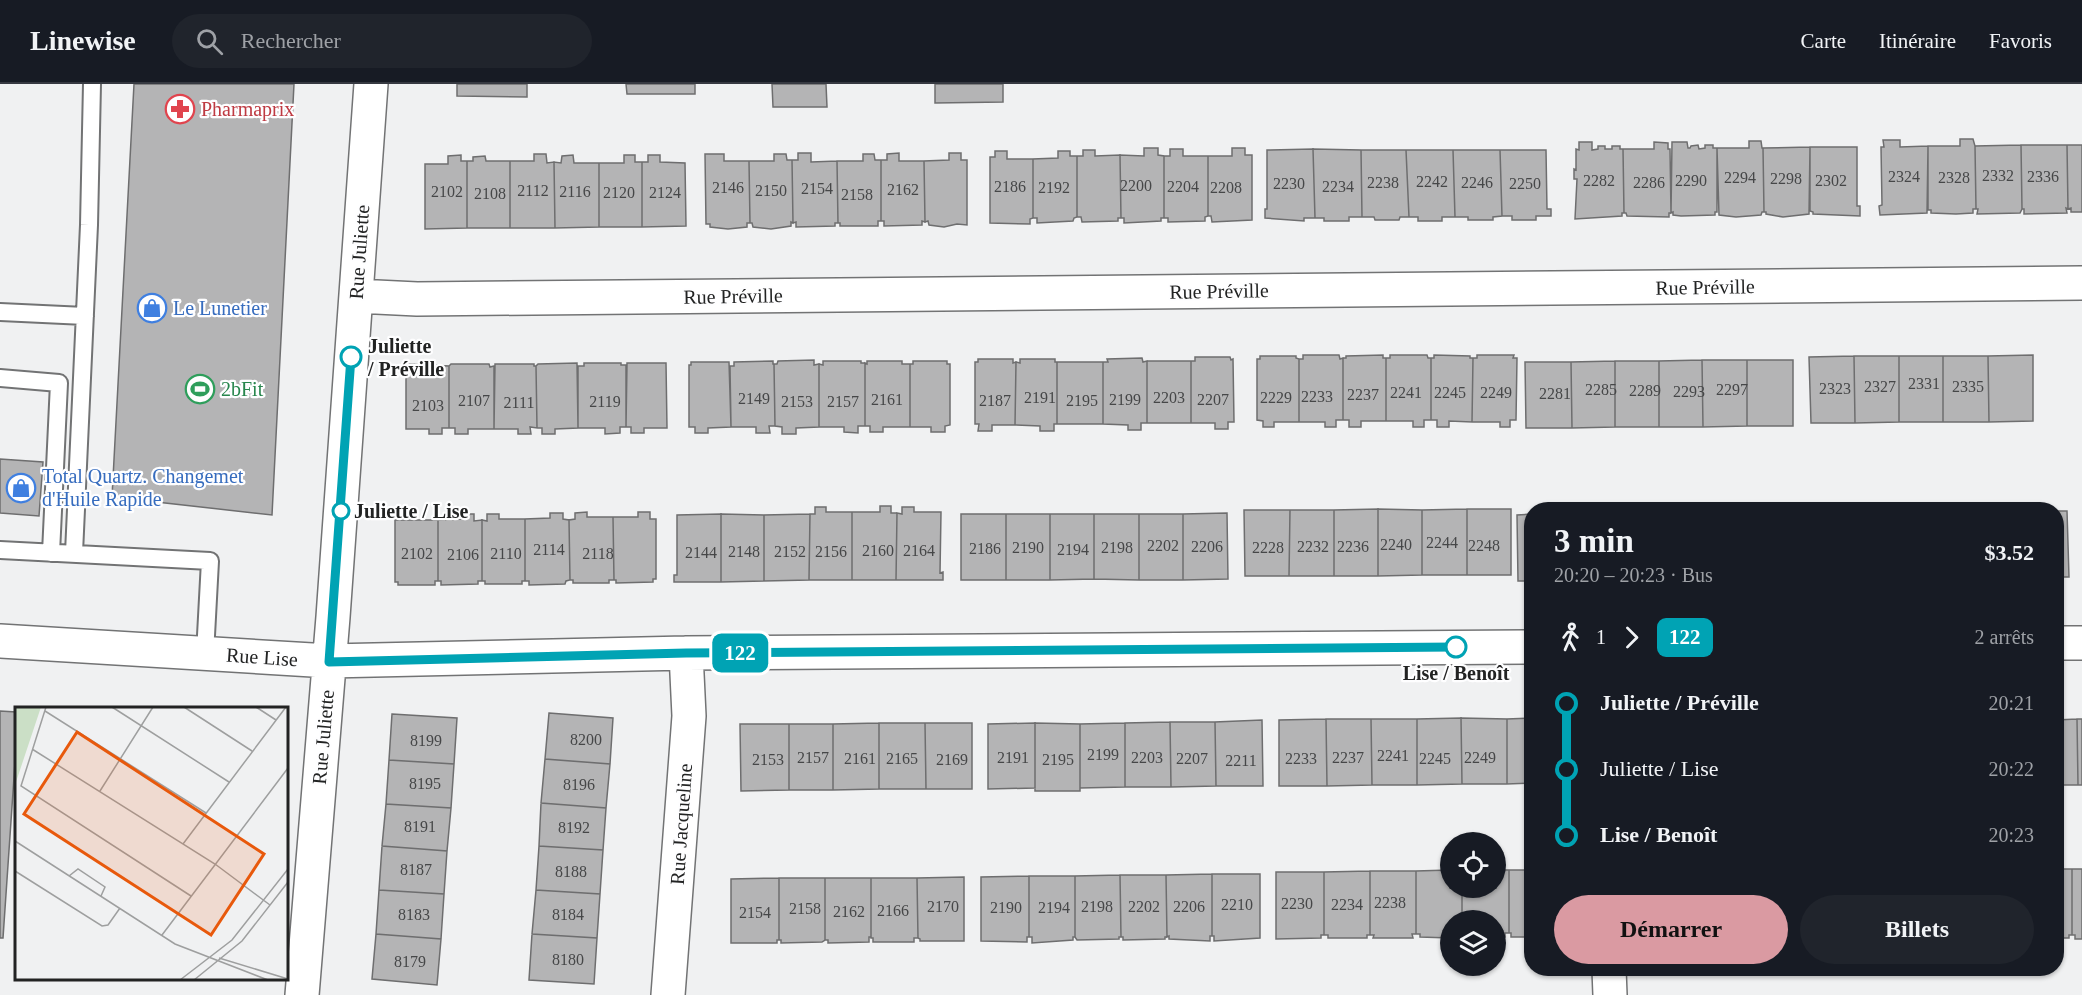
<!DOCTYPE html>
<html lang="fr">
<meta charset="utf-8">
<style>
:root{--surface:#171b24;--page:#20242c;--text:#f1f3f6;--muted:#9ea1a6;--line:#363941;--accent:#da9aa2}
body{margin:0;font-family:Georgia,serif;background:var(--page);color:var(--text);height:100vh;display:flex;flex-direction:column;font-size:22px;white-space:nowrap}
*{box-sizing:border-box;margin:0}
p{font-size:20px;color:var(--muted)}
.icon{flex:none;width:33px;height:33px;fill:none;stroke:currentColor;stroke-width:2;stroke-linecap:round;stroke-linejoin:round}
.map{position:relative;flex:1;overflow:hidden}
.side{position:absolute;left:1524px;top:418px;width:540px;height:474px;display:flex;flex-direction:column;background:var(--surface);border-radius:24px;box-shadow:0 2px 4px #0004}
.side>*{flex:none}
.badge{padding:0 12px;border-radius:9px;font-size:21px;line-height:39px}
.buttons{position:absolute;left:1440px;top:748px;display:grid;gap:12px}
.buttons a{display:grid;place-items:center;width:66px;height:66px;border-radius:50%;background:var(--surface);box-shadow:0 2px 4px #0004;font-size:30px}
.map>.badge{position:absolute;translate:-50% -50%;box-shadow:0 0 0 3px #fff}
.legs{display:flex;align-items:center;gap:9px;height:66px;padding:0 30px;font-size:20px}
.legs p{margin-inline-start:auto}
.overview{display:flex;align-items:center;justify-content:space-between;height:102px;padding:0 30px}
h1{font-size:33px;font-weight:700;line-height:45px}
.action{display:flex;gap:12px;margin-top:auto;padding:12px 30px}
.action a{flex:1;height:69px;border-radius:36px;background:var(--accent);color:#111;font-size:24px;font-weight:700;line-height:69px;text-align:center}
.action a+a{background:var(--page);color:var(--text)}
ul{padding:0 30px;list-style:none}
li{display:flex;align-items:center;gap:21px;height:66px;font-size:22px}
li i{display:grid;place-items:center;width:9px;height:100%;margin:0 8px;background:currentColor}
li i::after{content:'';width:15px;height:15px;margin:-8px;border:4px solid;border-radius:50%;background:var(--surface)}
li p{margin-inline-start:auto}
li:first-child i{background:linear-gradient(#0000 50%,currentColor 0)}
li:last-child i{background:linear-gradient(currentColor 50%,#0000 0)}
header{display:flex;align-items:center;gap:36px;box-sizing:border-box;height:84px;padding:0 30px;background:var(--surface);border-bottom:2px solid var(--line)}
header strong{font-size:28px}
nav{display:flex;gap:33px;margin-inline-start:auto;font-size:21px}
.search{width:420px;height:54px;background:var(--page);display:flex;align-items:center;gap:15px;box-sizing:border-box;padding:0 21px;border-radius:33px;color:var(--muted);font-size:22px}
.map>svg:first-child{display:block}
</style>
<header>
<strong>Linewise</strong>
<div class="search"><svg class="icon" aria-label="search" viewBox="0 0 24 24"><circle cx="10" cy="10" r="6"/><path d="M15 15l6 6"/></svg>Rechercher</div>
<nav><a>Carte</a><a>Itinéraire</a><a>Favoris</a></nav>
</header>
<div class="map">
<svg width="2082" height="911" viewBox="0 0 2082 911">
<rect width="100%" height="100%" fill="#f0f1f2"/>
<path fill="#b4b4b5" stroke="#6e6e6f" stroke-width="1.5" d="M134,0H294L272,431L112,413Z
M457,0H527V13L457,12Z
M626,0H695V10H627Z
M772,0H826L827,23H773Z
M935,0H1003V18L935,19Z
M1960,55H1973L1975,62L1976,125H1973V129L1956,130L1931,129V126H1928V62H1960Z
M1883,56H1900V63L1928,62L1927,129L1880,131L1879,122L1882,121L1881,63H1884Z
M1749,57H1761L1762,64H1763L1764,128H1762L1761,131L1736,133L1719,131L1717,64H1749Z
M1579,58H1592V66L1598,65V62H1605V65H1612V62H1620V65H1623L1624,129H1622V132L1575,135L1577,95H1574V85L1576,86V65L1579,66Z
M1654,58L1668,59V65H1670L1671,129H1669V133L1627,132L1626,129H1624L1623,65H1654Z
M1672,58H1687L1688,64H1690L1691,62L1698,61L1699,65L1705,64V61H1713V64H1717V128H1715V131L1681,132L1673,131V128L1671,129Z
M2021,61H2067L2068,125L2066,124L2067,129L2024,130V125H2022Z
M2021,61L2022,125L2020,129L1977,130L1978,125H1976L1975,62Z
M2067,61H2082V128H2071V124L2068,125Z
M1810,63H1857V122H1860V132L1813,130V128L1810,127Z
M1810,63L1809,130L1783,133L1766,130V128H1764L1763,64Z
M1144,64H1158V71L1164,72V134H1161V137L1124,139V134H1121L1120,71L1144,72Z
M1232,64H1245V71H1252V136L1212,138L1211,132H1208V72H1232Z
M1170,65H1183V72H1208V132L1205,133V137L1168,138V134H1164V72H1170Z
M1313,65L1315,134H1304V137L1265,134V125H1267V66Z
M1313,65L1361,66L1362,133H1349V137H1324V134H1315Z
M1083,66H1095V72L1120,71L1121,134H1118V137L1082,138L1081,133H1077V72H1083Z
M1361,66H1406L1409,133H1400L1399,136H1375L1374,133H1362Z
M1406,66H1453L1455,133H1442V137H1418V133H1409Z
M1453,66H1500L1502,132L1493,133V136H1468V133H1455Z
M1500,66H1546L1547,125H1551V132H1536V136H1512V132H1502Z
M995,67H1007V75H1033V134L1030,135V140L990,139V73H995Z
M1058,67H1070V72H1077V133L1074,134L1073,137L1037,139V134H1033V75L1058,74Z
M798,69H811V78L837,77L838,139H835V142L796,143V138L793,139L792,76H798Z
M899,69V77H924L925,138L922,137V141L884,142V137H881V76H887V70Z
M949,69H961V76H967V141L957,140L944,143L929,141L928,137L925,138L924,77L949,76Z
M534,70H546L547,79L554,78L555,144H510V77H534Z
M705,70H724V77H749L750,139H747V143L728,145L710,143V140H706Z
M774,70H786L787,76H792L793,139L791,138V142L771,145L753,143L752,139H750L749,77H774Z
M863,70H874L875,76H881V137H878V142H840V139H838L837,77H863Z
M461,71V77H467V144L425,145V80H448V72Z
M573,71L574,79H599V143L555,144L554,78L561,79L562,72Z
M624,71H635V78H642V143H599V79H624Z
M648,71H660V78L685,79L686,142L642,143V78H648Z
M485,72L486,77H510V144H467V77H473V73Z
M1303,271H1339L1340,275L1343,274V336H1336V343H1325V338H1299V275H1303Z
M1383,271V274H1386V337H1361V343H1349V336H1343V274H1346V272Z
M1390,271H1427L1428,274H1431V336H1424V343H1413V337H1386V274H1390Z
M1434,271L1470,272V274H1473L1472,338L1449,337V343H1437V336H1431V274H1434Z
M1477,271H1514L1513,274H1517L1516,336H1510V343H1500V338H1472L1473,274H1477Z
M2033,271V337L1989,338L1988,272Z
M1260,272H1296V274L1299,275V338H1274V343H1263V337L1257,336V275H1260Z
M1854,272H1899V338L1855,339Z
M1854,272L1855,339H1811L1809,273Z
M1899,272H1943V338H1899Z
M1943,272H1988L1989,338H1943Z
M1195,273H1230L1231,276L1233,275L1234,338H1228V345H1215V339H1191V277H1195Z
M1142,274L1143,278L1147,277V339H1141V346H1128V341L1103,340V278H1108L1107,275Z
M978,275H1013V279L1016,278L1015,341H992V347H978L979,340H975V278H978Z
M1020,275H1055V278H1057V340H1054V347H1040V342L1015,341L1016,278L1020,279Z
M814,276V281L819,280V343L796,344V350H782V343L775,342L774,280H777L778,277Z
M1702,276L1703,343H1659V277Z
M1702,276H1747V342L1703,343Z
M1747,276H1793V342H1747Z
M773,277V280H774L775,342H769L770,349H756V343H731L730,282H734V278Z
M823,277H861V279H865V342H858V349L844,348V343H819V280L823,281Z
M867,277H902V280H910V343H883V348H870V342H865V279L867,280Z
M913,277H947V280H950V341L945,342V348H931V343H910V280H913Z
M1147,277H1191V339H1147Z
M1615,277V343L1572,344L1571,278Z
M1615,277H1659V343H1615Z
M691,278H729L731,343L708,344V349H695V343H689V281H691Z
M1057,278H1103V340H1057Z
M1525,278H1571L1572,344H1526Z
M577,279L578,344L555,345V350H542V344H537L536,282L538,280Z
M584,279H621V281H626V343H620V349L605,350V344H578V282H584Z
M627,279H666L667,344H644V349H631V343H626Z
M406,280L449,282V344H442V350H429V345H406Z
M451,280H489L490,283L494,282V345H468V350H455V344H449V282Z
M495,280H534V282H536L537,344L530,343L531,350H518V345H494Z
M0,375L43,378L39,432L0,429Z
M880,422H891V429H897L896,496H852V428H880Z
M815,423H826V428H852V496H809L810,430H815Z
M902,423H914V428H941L940,489L943,488V496H896L897,429L902,430Z
M1378,425L1422,426V491L1378,492Z
M1378,425V492H1334V426Z
M1467,425H1511V491H1467Z
M1467,425V491H1422V426Z
M1244,426H1290L1289,492H1245Z
M1290,426H1334V492H1289Z
M2056,427H2067L2069,493H2056Z
M587,428V433H613L614,496H609V499H573V496H570L569,436L575,435V429Z
M638,428H650V435H656V495H653V498L616,499V496H614L613,433H638Z
M550,429H563V435L569,436L570,496L566,497L565,500L529,501V497H525V435L550,434Z
M1227,429L1228,495L1183,496V430Z
M463,430H474V437L482,436V497H478V500L441,501V497H438V436L463,435Z
M487,430H499V435H525V497H522V500H485V497H482V436L487,437Z
M721,430L764,431V497L721,498Z
M721,430V498H674V491H677V431Z
M810,430L809,496L764,497V431Z
M961,430H1006V496H961Z
M1006,430H1050V496H1006Z
M1050,430H1094V495L1050,496Z
M1094,430H1139V496L1094,495Z
M1139,430H1183V496H1139Z
M1532,430V497H1518L1517,431Z
M395,436H438V497H435V501H398V498H395Z
M0,627L16,628V664L3,854H0Z
M549,629L613,634L610,680L545,675Z
M392,630L457,634L454,680L389,676Z
M1461,634L1507,635V700H1462Z
M1461,634L1462,700L1417,701V635Z
M1532,634V699L1507,700V635Z
M1326,635H1371L1372,701L1327,702Z
M1326,635L1327,702H1279V636Z
M1371,635H1417V701H1372Z
M2077,635L2078,701H2056V636Z
M2077,635H2082V701H2078Z
M1262,636L1263,702H1216L1215,638Z
M1170,638H1215L1216,702L1171,703Z
M1170,638L1171,703H1125V639Z
M879,639H925L926,705H879Z
M879,639V705L833,706V640Z
M925,639H972V705H926Z
M1035,639L1080,640V707H1035Z
M1035,639V704L988,705V640Z
M1125,639V703L1080,704V640Z
M740,640H789V706L741,707Z
M789,640H833V706H789Z
M545,675L610,680L606,724L541,719Z
M389,676L454,680L451,724L386,720Z
M541,719L606,724L603,766L539,762Z
M386,720L451,724L447,767L382,762Z
M382,762L447,767L444,810L379,806Z
M539,762L603,766L600,810L536,806Z
M2056,785H2072V851H2069V854H2056Z
M2072,785H2082V855H2075V851H2072Z
M1450,786V804H1462V837H1450V854L1420,853V850H1416V787Z
M1496,786H1509V849H1505V853H1496V837H1462V804H1496Z
M1509,786H1532V853H1511V849H1509Z
M1370,787H1416V850H1412L1413,854H1373L1374,851H1370Z
M1370,787V851H1367V854H1328V851H1324V788Z
M1276,788H1324V851H1321V854L1276,855Z
M1212,790H1260V854L1214,857V852H1212Z
M1212,790V852H1210V857L1169,855V852L1167,853L1166,791Z
M1120,791H1166L1167,853H1165V855L1123,856V853H1121Z
M1120,791L1121,853H1119V855L1077,856L1075,853V792Z
M1029,792H1075V853H1073V856L1032,859V853H1029Z
M1029,792V853H1027V858L981,857V793Z
M964,793V857H920V855L918,854L917,794Z
M779,794H825V856L822,858L781,859V856H779Z
M779,794V856H777V859H731V795Z
M825,794H871V853H869V858L828,859V856H825Z
M871,794H917L918,854H914V858H873V854H871Z
M379,806L444,810L441,855L376,850Z
M536,806L600,810L597,854L532,850Z
M376,850L441,855L437,901L372,895Z
M532,850L597,854L594,900L529,896Z"/>
<g fill="none" stroke-linecap="round" stroke-linejoin="round">
<g stroke="#727374" stroke-width="20">
<path id="lane" d="M0,228L85,232
M0,294L59,299L51,469
M0,466L210,477L205,570
M74,469L89,141L92,0"/>
</g>
<g stroke="#727374" stroke-width="36">
<path id="street" d="M356,212L417,215L2082,199
M0,557L329,577L686,569L1532,563
M2056,559H2082
M1609,885L1610,911
M302,911L333,533L371,0
M668,911L689,632L686,569"/>
</g>
<use href="#lane" stroke="#fff" stroke-width="16"/>
<use href="#street" stroke="#fff" stroke-width="33"/>
</g>
<g fill="none" stroke-linecap="round" stroke-linejoin="round">
<g stroke="#fff" stroke-width="14">
<path id="line-1" d="M351,273L329,578L686,569L1456,563"/>
</g>
<use href="#line-1" stroke="#00a3b4" stroke-width="9"/>
</g>
<defs>
<g id="pharmacy-ring" transform="scale(1.5)"><circle r="9.5" fill="#fefeff" stroke="#e0444e" stroke-width="1.5"/><path d="M-2-6h4v4h4v4h-4v4h-4v-4h-4v-4h4Z" fill="#e0444e"/></g>
<g id="shop-ring" transform="scale(1.5)"><circle r="9.5" fill="#fefeff" stroke="#3f7fe0" stroke-width="1.5"/><path d="M-5-2.5h2.3a2.7 3.5 0 0 1 5.4 0H5L5.5 6h-11ZM-1.5-2.5h3a1.5 2.3 0 0 0-3 0Z" fill="#3f7fe0"/></g>
<g id="stadium-ring" transform="scale(1.5)"><circle r="9.5" fill="#fefeff" stroke="#2e9e5b" stroke-width="1.5"/><path d="M0-5a6.5 5 0 1 0 0 10a6.5 5 0 1 0 0-10ZM-3.5-1.8h7v3.6h-7Z" fill="#2e9e5b"/></g>
</defs>
<g fill-rule="evenodd">
<use href="#pharmacy-ring" x="180" y="25"/>
<use href="#shop-ring" x="152" y="224"/>
<use href="#stadium-ring" x="200" y="305"/>
<use href="#shop-ring" x="21" y="404"/>
</g>
<g fill="#fff" stroke="#00a3b4" stroke-width="3">
<circle cx="351" cy="273" r="10"/>
<circle cx="341" cy="427" r="8"/>
<circle cx="1456" cy="563" r="10"/>
</g>
<g text-anchor="middle" stroke-width="4.5" stroke-linejoin="round" paint-order="stroke">
<g font-size="16" fill="#464748">
<text x="1998" y="97">2332</text>
<text x="1904" y="98">2324</text>
<text x="2043" y="98">2336</text>
<text x="1740" y="99">2294</text>
<text x="1954" y="99">2328</text>
<text x="1786" y="100">2298</text>
<text x="1599" y="102">2282</text>
<text x="1691" y="102">2290</text>
<text x="1831" y="102">2302</text>
<text x="1432" y="103">2242</text>
<text x="1383" y="104">2238</text>
<text x="1477" y="104">2246</text>
<text x="1649" y="104">2286</text>
<text x="1289" y="105">2230</text>
<text x="1525" y="105">2250</text>
<text x="1136" y="107">2200</text>
<text x="1010" y="108">2186</text>
<text x="1183" y="108">2204</text>
<text x="1338" y="108">2234</text>
<text x="728" y="109">2146</text>
<text x="1054" y="109">2192</text>
<text x="1226" y="109">2208</text>
<text x="817" y="110">2154</text>
<text x="903" y="111">2162</text>
<text x="533" y="112">2112</text>
<text x="771" y="112">2150</text>
<text x="447" y="113">2102</text>
<text x="575" y="113">2116</text>
<text x="619" y="114">2120</text>
<text x="665" y="114">2124</text>
<text x="490" y="115">2108</text>
<text x="857" y="116">2158</text>
<text x="1924" y="305">2331</text>
<text x="1880" y="308">2327</text>
<text x="1968" y="308">2335</text>
<text x="1835" y="310">2323</text>
<text x="1601" y="311">2285</text>
<text x="1732" y="311">2297</text>
<text x="1645" y="312">2289</text>
<text x="1689" y="313">2293</text>
<text x="1406" y="314">2241</text>
<text x="1450" y="314">2245</text>
<text x="1496" y="314">2249</text>
<text x="1555" y="315">2281</text>
<text x="1363" y="316">2237</text>
<text x="1317" y="318">2233</text>
<text x="1040" y="319">2191</text>
<text x="1169" y="319">2203</text>
<text x="1276" y="319">2229</text>
<text x="754" y="320">2149</text>
<text x="887" y="321">2161</text>
<text x="1125" y="321">2199</text>
<text x="1213" y="321">2207</text>
<text x="474" y="322">2107</text>
<text x="995" y="322">2187</text>
<text x="1082" y="322">2195</text>
<text x="605" y="323">2119</text>
<text x="797" y="323">2153</text>
<text x="843" y="323">2157</text>
<text x="519" y="324">2111</text>
<text x="428" y="327">2103</text>
<text x="1442" y="464">2244</text>
<text x="1396" y="466">2240</text>
<text x="1163" y="467">2202</text>
<text x="1484" y="467">2248</text>
<text x="1207" y="468">2206</text>
<text x="1313" y="468">2232</text>
<text x="1353" y="468">2236</text>
<text x="1028" y="469">2190</text>
<text x="1117" y="469">2198</text>
<text x="1268" y="469">2228</text>
<text x="985" y="470">2186</text>
<text x="549" y="471">2114</text>
<text x="1073" y="471">2194</text>
<text x="878" y="472">2160</text>
<text x="919" y="472">2164</text>
<text x="744" y="473">2148</text>
<text x="790" y="473">2152</text>
<text x="831" y="473">2156</text>
<text x="701" y="474">2144</text>
<text x="417" y="475">2102</text>
<text x="506" y="475">2110</text>
<text x="598" y="475">2118</text>
<text x="463" y="476">2106</text>
<text x="586" y="661">8200</text>
<text x="426" y="662">8199</text>
<text x="1103" y="676">2199</text>
<text x="1393" y="677">2241</text>
<text x="813" y="679">2157</text>
<text x="1013" y="679">2191</text>
<text x="1147" y="679">2203</text>
<text x="1348" y="679">2237</text>
<text x="1480" y="679">2249</text>
<text x="860" y="680">2161</text>
<text x="902" y="680">2165</text>
<text x="1192" y="680">2207</text>
<text x="1301" y="680">2233</text>
<text x="1435" y="680">2245</text>
<text x="768" y="681">2153</text>
<text x="952" y="681">2169</text>
<text x="1058" y="681">2195</text>
<text x="1241" y="682">2211</text>
<text x="425" y="705">8195</text>
<text x="579" y="706">8196</text>
<text x="420" y="748">8191</text>
<text x="574" y="749">8192</text>
<text x="416" y="791">8187</text>
<text x="571" y="793">8188</text>
<text x="1390" y="824">2238</text>
<text x="1297" y="825">2230</text>
<text x="1237" y="826">2210</text>
<text x="1347" y="826">2234</text>
<text x="943" y="828">2170</text>
<text x="1097" y="828">2198</text>
<text x="1144" y="828">2202</text>
<text x="1189" y="828">2206</text>
<text x="1006" y="829">2190</text>
<text x="1054" y="829">2194</text>
<text x="805" y="830">2158</text>
<text x="893" y="832">2166</text>
<text x="849" y="833">2162</text>
<text x="755" y="834">2154</text>
<text x="414" y="836">8183</text>
<text x="568" y="836">8184</text>
<text x="568" y="881">8180</text>
<text x="410" y="883">8179</text>
</g>
<g font-size="20" fill="#be3a42" stroke="#fefeff" text-anchor="start">
<text x="201" y="32">Pharmaprix</text>
</g>
<g font-size="20" fill="#222323" stroke="#fefeff">
<text transform="translate(359 168) rotate(-86)" y="7">Rue Juliette</text>
<text transform="translate(1705 203) rotate(-1)" y="7">Rue Préville</text>
<text transform="translate(1219 207) rotate(-1)" y="7">Rue Préville</text>
<text transform="translate(733 212) rotate(-1)" y="7">Rue Préville</text>
<text transform="translate(262 573) rotate(4)" y="7">Rue Lise</text>
<text transform="translate(323 653) rotate(-85)" y="7">Rue Juliette</text>
<text transform="translate(681 740) rotate(-86)" y="7">Rue Jacqueline</text>
</g>
<g font-size="20" fill="#366cbe" stroke="#fefeff" text-anchor="start">
<text x="173" y="231">Le Lunetier</text>
<text x="42" y="399">Total Quartz. Changemet<tspan x="42" dy="23">d'Huile Rapide</tspan></text>
</g>
<g font-size="20" font-weight="bold" fill="#222323" stroke="#fefeff" text-anchor="start">
<text x="368" y="269">Juliette<tspan x="368" dy="23">/ Préville</tspan></text>
<text x="354" y="434">Juliette / Lise</text>
<text x="1456" y="596" text-anchor="middle">Lise / Benoît</text>
</g>
<g font-size="20" fill="#27864d" stroke="#fefeff" text-anchor="start">
<text x="221" y="312">2bFit</text>
</g>
</g>
<g transform="translate(15 623)">
<rect width="273" height="273" fill="#f0f1f2"/>
<path d="M0,0H26L0,78Z" fill="#cbdfc6"/>
<path fill="none" stroke="#9e9f9f" stroke-width="1.5" d="M31,0L6,79L176,189M97,0L214,75M169,0L237,44M241,0L261,13M30,4L191,106M17,42L200,157L255,198M85,84L138,0M0,134L160,237L253,273M168,137L271,0M0,164L87,219L93,218L105,201M54,169L63,162L90,180L86,189M147,228L273,61M204,251L273,272M165,273L217,233L273,162M179,273L227,234L273,175"/>
<path fill="#e8590c" fill-opacity="0.15" stroke="#e8590c" stroke-width="3" d="M62,25L249,147L196,228L9,107Z"/>
<rect width="273" height="273" fill="none" stroke="#222323" stroke-width="3"/>
</g>
</svg>
<div class="buttons">
<a><svg class="icon" aria-label="locate" viewBox="0 0 24 24"><circle cx="12" cy="12" r="6"/><path d="M12 2v4M12 18v4M2 12h4M18 12h4"/></svg></a>
<a><svg class="icon" aria-label="layers" viewBox="0 0 24 24"><path d="M12 4l9 5-9 5-9-5zM3 14l9 5 9-5"/></svg></a>
</div>
<b class="badge" style="left:740px;top:569px;background:#00a3b4;color:#fff">122</b>
<section class="side">
<div class="overview"><div><h1>3 min</h1><p>20:20 – 20:23 · Bus</p></div><b>$3.52</b></div>
<div class="legs"><svg class="icon" aria-label="walk" viewBox="0 0 24 24"><circle cx="13" cy="4" r="2"/><path d="M13 8l-2 6 4 7M11 14l-3 7M7 12l3-4h3l4 4"/></svg>1<svg class="icon" aria-label="forward" viewBox="0 0 24 24"><path d="M9 5l7 7-7 7"/></svg><b class="badge" style="background:#00a3b4;color:#fff">122</b><p>2 arrêts</p></div>
<ul>
<li><i style="color:#00a3b4"></i><b>Juliette / Préville</b><p>20:21</p></li>
<li><i style="color:#00a3b4"></i><span>Juliette / Lise</span><p>20:22</p></li>
<li><i style="color:#00a3b4"></i><b>Lise / Benoît</b><p>20:23</p></li>
</ul>
<div class="action"><a>Démarrer</a><a>Billets</a></div>
</section>
</div>
